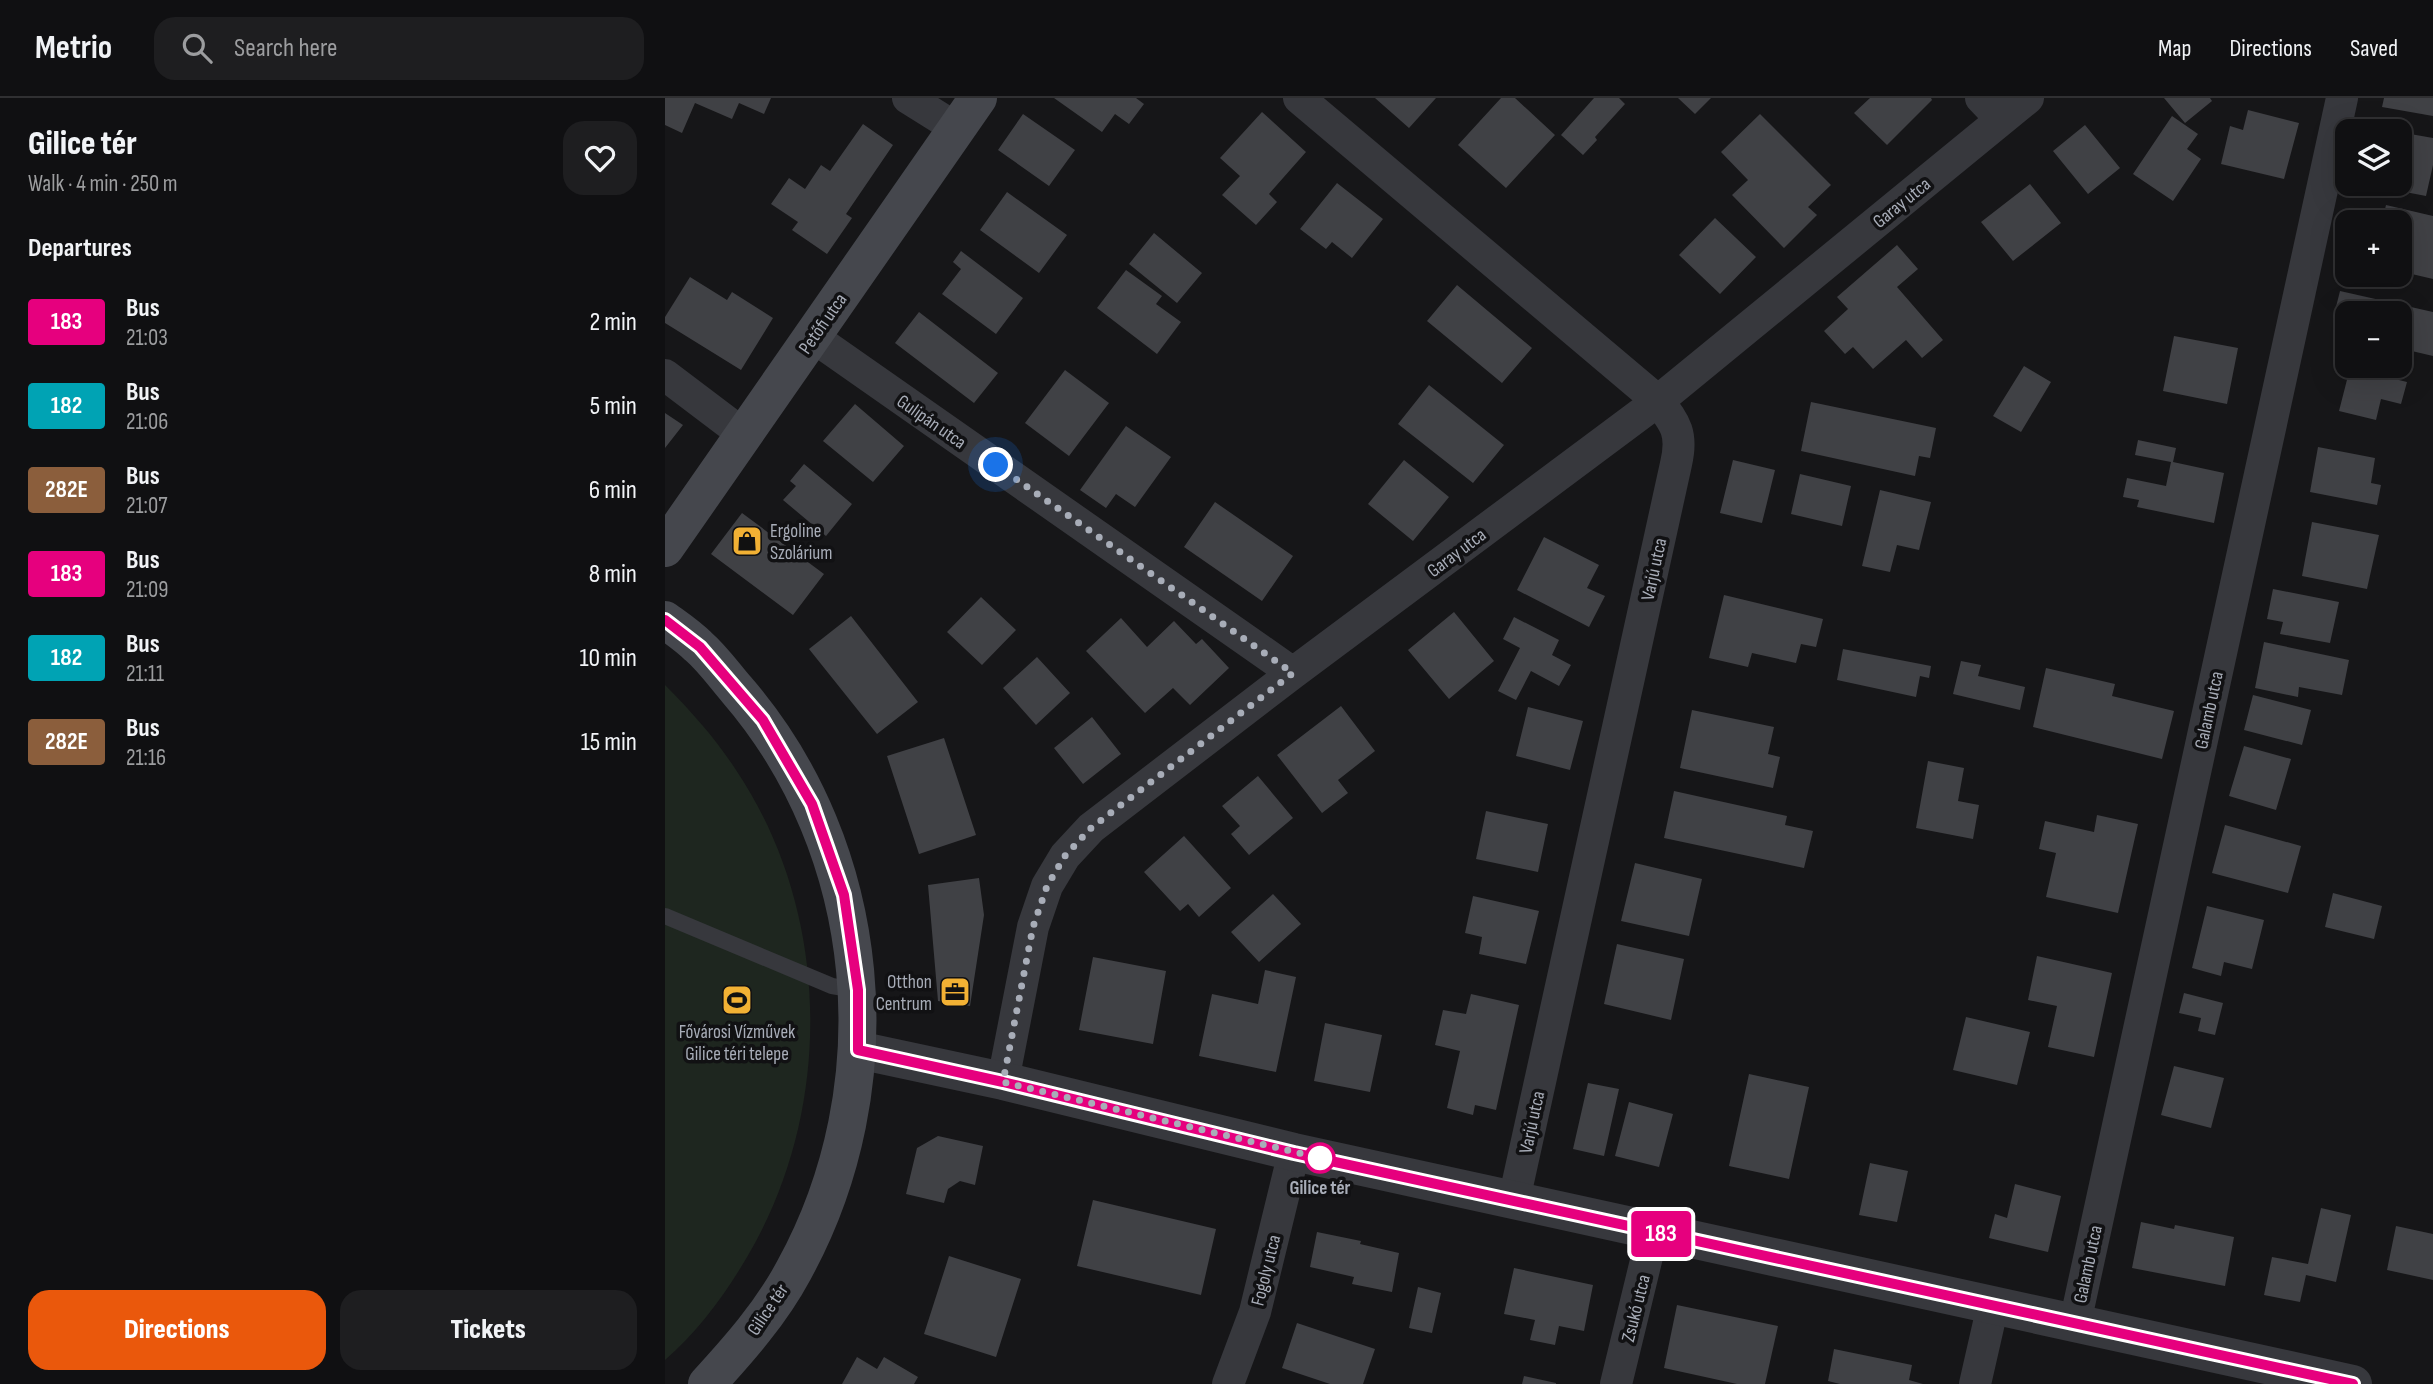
<!DOCTYPE html>
<meta charset="utf-8">
<style>
:root{--surface:#101012;--page:#1e1e20;--text:#f1f3f6;--muted:#9c9d9f;--line:#303032;--accent:#ea580c}
body{margin:0;font-family:"Sofia Sans Condensed",sans-serif;background:var(--page);color:var(--text);height:100vh;display:flex;flex-direction:column;font-size:26px;white-space:nowrap}
*{box-sizing:border-box;margin:0}
p{font-size:23px;color:var(--muted)}
.icon{flex:none;width:38px;height:38px;fill:none;stroke:currentColor;stroke-width:2;stroke-linecap:round;stroke-linejoin:round}
.map{position:relative;flex:1;overflow:hidden}
.details{display:flex;flex-direction:column;background:var(--surface);width:665px}
.details>*{flex:none}
.badge{padding:0 14px;border-radius:5px;font-size:24px;line-height:46px}
.controls{position:absolute;left:1670px;top:21px;display:grid;gap:14px}
.controls a{display:grid;place-items:center;width:77px;height:77px;border-radius:14px;background:var(--surface);box-shadow:0 7px 28px #0002,0 0 0 2px var(--line);font-size:35px}
.you{position:absolute;width:35px;height:35px;margin:-18px;border:5px solid #fff;border-radius:50%;background:#1a73e8;box-shadow:0 0 0 10px #1a73e833}
.map>.badge{position:absolute;translate:-50% -50%;box-shadow:0 0 0 4px #fff}
h2{padding:0 28px;font-size:26px;line-height:63px}
.round{display:grid;place-items:center;flex:none;width:74px;height:74px;border-radius:21px;background:var(--page)}
.summary{display:flex;align-items:center;justify-content:space-between;height:119px;padding:0 28px}
h1{font-size:33px;font-weight:800;line-height:52px}
.cta{display:flex;gap:14px;margin-top:auto;padding:14px 28px}
.cta a{flex:1;height:80px;border-radius:21px;background:var(--accent);color:#fff;font-size:28px;font-weight:800;line-height:80px;text-align:center}
.cta a+a{background:var(--page);color:var(--text)}
ul{padding:0;list-style:none}
li{display:flex;align-items:center;gap:21px;height:84px;padding:0 28px}
li div{flex:1}
li b{display:block;font-size:26px}
li em{font-style:normal}
li .badge{min-width:77px;font-weight:700;text-align:center}
header{display:flex;align-items:center;gap:42px;box-sizing:border-box;height:98px;padding:0 35px;background:var(--surface);border-bottom:2px solid var(--line)}
header strong{font-size:33px}
nav{display:flex;gap:38px;margin-inline-start:auto;font-size:24px}
.search{width:490px;height:63px;background:var(--page);display:flex;align-items:center;gap:18px;box-sizing:border-box;padding:0 24px;border-radius:21px;color:var(--muted);font-size:26px}
main{display:flex;flex:1;min-height:0}
.map>svg:first-child{display:block}
</style>
<header>
<strong>Metrio</strong>
<div class="search"><svg class="icon" aria-label="search" viewBox="0 0 24 24"><circle cx="10" cy="10" r="6"/><path d="M15 15l6 6"/></svg>Search here</div>
<nav><a>Map</a><a>Directions</a><a>Saved</a></nav>
</header>
<main>
<section class="details">
<div class="summary"><div><h1>Gilice tér</h1><p>Walk · 4 min · 250 m</p></div><a class="round"><svg class="icon" aria-label="heart" viewBox="0 0 24 24"><path d="M12 20l-8-8c-3-5 5-10 8-4 3-6 11-1 8 4z"/></svg></a></div>
<h2>Departures</h2>
<ul>
<li><span class="badge" style="background:#e6007e;color:#fff">183</span><div><b>Bus</b><p>21:03</p></div><em>2 min</em></li>
<li><span class="badge" style="background:#00a3b4;color:#fff">182</span><div><b>Bus</b><p>21:06</p></div><em>5 min</em></li>
<li><span class="badge" style="background:#8b5e3c;color:#fff">282E</span><div><b>Bus</b><p>21:07</p></div><em>6 min</em></li>
<li><span class="badge" style="background:#e6007e;color:#fff">183</span><div><b>Bus</b><p>21:09</p></div><em>8 min</em></li>
<li><span class="badge" style="background:#00a3b4;color:#fff">182</span><div><b>Bus</b><p>21:11</p></div><em>10 min</em></li>
<li><span class="badge" style="background:#8b5e3c;color:#fff">282E</span><div><b>Bus</b><p>21:16</p></div><em>15 min</em></li>
</ul>
<div class="cta"><a>Directions</a><a>Tickets</a></div>
</section>
<div class="map">
<svg width="1768" height="1286" viewBox="0 0 1768 1286">
<rect width="100%" height="100%" fill="#161618"/>
<path fill="#1e261f" d="M0,587C26,613 51,641 71,672C164,810 169,1000 90,1145C67,1187 37,1230 0,1262Z"/>
<path fill="#404145" d="M0,0H106L99,16L74,5L67,21L30,5L17,35L0,27Z
M389,0H471L479,6L464,26L450,16L437,34Z
M710,0H771L744,30Z
M836,0H850L890,37L841,90L793,47Z
M929,0H954L960,6L930,39L932,42L918,57L896,37Z
M1013,0H1046L1030,16Z
M1205,0H1266L1267,2L1222,47L1189,15Z
M1499,0H1545L1547,3L1520,25Z
M1719,0H1768V18L1717,9Z
M1583,12L1634,25L1619,81L1556,66L1565,28L1578,32Z
M597,14L641,54L604,96L612,104L591,127L557,97L575,78L555,60Z
M358,16L410,52L384,88L333,52Z
M1095,16L1166,87L1143,109L1152,117L1119,150L1067,97L1083,82L1056,54Z
M1507,18L1533,36L1522,51L1536,61L1508,103L1468,76Z
M198,26L228,47L181,116L187,120L162,156L127,132L133,124L106,106L124,80L140,91L156,67L165,73Z
M1420,27L1455,70L1423,96L1388,53Z
M1734,34L1768,40V67L1761,98L1709,88V86H1734Z
M672,85L718,121L687,160L667,144L661,151L635,131Z
M1365,86L1396,125L1348,163L1316,124Z
M342,94L402,137L374,175L315,132Z
M1721,107L1768,118V181L1734,173V124H1717Z
M1050,120L1091,159L1055,196L1014,157Z
M489,135L537,175L512,205L464,166Z
M1232,147L1253,171L1232,189L1278,242L1257,260L1241,242L1208,271L1188,249L1180,256L1159,233L1183,211L1172,199Z
M296,153L358,200L331,236L277,196L296,171L288,164Z
M461,172L497,198L491,206L516,224L492,256L432,210Z
M25,179L62,202L67,194L108,220L76,272L0,225V219Z
M792,187L867,250L837,285L762,223Z
M1675,193L1768,214V258L1734,250V215H1682V220L1669,217Z
M254,214L333,275L309,305L230,245Z
M1509,238L1573,250L1562,306L1498,293Z
M1359,268L1386,284L1356,334L1328,318Z
M1685,270L1742,284L1736,306L1716,301L1711,322L1674,313Z
M400,272L444,305L404,358L360,325Z
M764,287L839,347L808,385L733,326Z
M1146,304L1271,330L1265,360L1254,358L1250,378L1136,353Z
M190,306L239,348L208,384L158,343Z
M0,315L18,327L0,350Z
M461,328L506,359L470,409L451,396L441,410L415,392Z
M1473,342L1511,350L1508,364L1559,375L1549,425L1472,409L1474,402L1458,399L1462,380L1501,388L1506,364L1470,357Z
M1653,349L1710,360L1706,385L1716,387L1712,407L1645,394Z
M739,362L784,399L748,443L703,406Z
M1068,362L1110,372L1097,425L1055,415Z
M139,366L187,406L161,438L118,402L131,388L125,383Z
M1135,376L1186,388L1177,428L1126,416Z
M1215,392L1266,404L1254,452L1232,447L1225,474L1197,468Z
M550,404L628,458L597,503L519,449Z
M77,415L159,476L128,517L46,456Z
M1647,424L1714,437L1702,491L1637,478Z
M879,439L934,467L922,490L940,498L924,529L852,492Z
M1608,491L1674,504L1665,545L1615,536L1618,524L1602,521Z
M1059,497L1158,521L1151,549L1136,546L1131,565L1087,555L1083,569L1044,560Z
M316,499L351,532L317,567L282,534Z
M789,514L829,563L784,601L743,552Z
M186,518L253,604L212,636L144,551Z
M849,519L894,542L887,557L906,567L894,588L866,573L851,602L833,593L855,550L838,541Z
M456,520L482,549L509,523L531,546L537,541L564,570L525,607L508,590L480,615L421,553Z
M1599,544L1684,562L1677,597L1634,589L1633,599L1590,590Z
M1178,551L1266,568L1264,580L1255,578L1251,599L1172,582Z
M372,559L405,595L371,627L338,590Z
M1296,563L1316,567L1313,578L1360,589L1355,612L1288,596Z
M1381,570L1450,586L1447,598L1509,613L1497,661L1368,629Z
M1588,597L1646,612L1637,647L1579,632Z
M676,608L710,653L673,682L683,695L657,715L612,657Z
M863,609L918,623L905,672L851,658Z
M1027,612L1109,629L1103,656L1115,659L1108,690L1015,670Z
M427,619L456,656L418,686L389,650Z
M279,640L311,737L254,756L222,658Z
M1579,648L1626,661L1611,712L1564,698Z
M1263,663L1299,670L1293,703L1314,707L1308,741L1251,730Z
M593,678L628,720L584,757L566,736L575,728L557,708Z
M1009,693L1122,718L1120,727L1148,733L1139,770L999,740Z
M821,713L883,726L873,774L811,761Z
M1432,717L1473,726L1453,815L1381,799L1391,755L1374,751L1380,723L1429,734Z
M1560,727L1636,748L1623,795L1547,775Z
M519,738L566,790L534,819L523,806L515,813L479,774Z
M970,765L1037,781L1024,838L956,823Z
M314,780L319,817L305,908L273,903L263,787Z
M1668,795L1717,808L1709,841L1660,829Z
M608,796L636,826L594,864L566,834Z
M808,798L874,813L861,866L814,856L817,839L800,835Z
M1542,808L1599,822L1587,871L1559,864L1556,878L1527,870Z
M952,846L1019,861L1006,922L939,906Z
M1372,858L1447,875L1429,959L1383,949L1392,908L1363,902Z
M428,859L501,873L488,946L414,932Z
M600,872L631,879L611,974L534,958L547,896L593,906Z
M1519,895L1558,905L1550,937L1533,933L1536,920L1514,915Z
M806,896L854,907L831,1012L810,1007L808,1017L782,1010L795,953L770,947L778,912L801,916Z
M1301,919L1365,934L1352,987L1288,972Z
M660,925L717,937L705,994L649,983Z
M1509,968L1559,980L1546,1030L1496,1017Z
M1084,976L1144,989L1124,1081L1064,1068Z
M923,985L954,991L939,1058L908,1051Z
M964,1004L1008,1016L994,1069L950,1058Z
M273,1038L318,1048L310,1087L295,1083L283,1091L279,1105L241,1096L252,1050Z
M1205,1065L1243,1073L1232,1124L1194,1117Z
M1350,1086L1396,1098L1383,1154L1324,1140L1330,1116L1342,1120Z
M428,1102L551,1131L536,1197L412,1168Z
M1656,1110L1686,1117L1671,1184L1641,1177L1635,1204L1599,1197L1607,1159L1643,1166Z
M1476,1124L1509,1131L1510,1127L1569,1139L1560,1188L1467,1170Z
M1731,1128L1768,1136V1182L1722,1172Z
M652,1134L696,1143L695,1146L734,1155L727,1194L687,1186L689,1179L645,1169Z
M284,1158L356,1181L331,1259L259,1236Z
M849,1170L928,1187L919,1233L894,1228L890,1247L865,1242L870,1222L839,1216Z
M753,1189L776,1195L767,1235L744,1230Z
M1012,1207L1113,1228L1100,1286H1072L999,1270Z
M632,1225L710,1251L698,1286H665L617,1270Z
M1169,1251L1247,1267L1244,1282L1258,1286H1175L1163,1283Z
M192,1259L212,1271L219,1259L253,1279L249,1286H177Z
M859,1278L891,1285V1286H857Z"/>
<g fill="none" stroke-linecap="round" stroke-linejoin="round">
<path stroke="#37383d" stroke-width="16" d="M0,818L167,888L190,892"/>
<path stroke="#37383d" stroke-width="32" d="M243,0L291,30
M634,0L993,303C1011,326 1018,336 1011,366L849,1102
M1316,0L1336,21
M148,239L628,575
M0,277L78,336
M338,983L368,829L382,788L400,758L426,730L628,575L993,303L1363,0
M1410,1225L1677,0
M563,1286L590,1214L629,1054
M951,1286L988,1134
M1310,1286L1328,1207"/>
<path stroke="#37383d" stroke-width="38" d="M193,952L338,983L629,1054L1688,1286"/>
<path stroke="#45474d" stroke-width="38" d="M0,450L313,0
M0,522C11,530 23,538 33,548C48,561 59,577 72,592C210,752 230,988 129,1172C106,1215 74,1251 42,1286"/>
</g>
<g fill="none" stroke-linecap="round" stroke-linejoin="round">
<g stroke="#fff" stroke-width="16">
<path id="line" d="M0,522L35,549L98,622L147,706L179,797L193,892V952L338,984L629,1055L1688,1286"/>
</g>
<use href="#line" stroke="#e6007e" stroke-width="10"/>
<path stroke="#a8adb8" stroke-width="7" stroke-dasharray="0 12.6" d="M331,367L628,575L426,730L400,758L382,788L368,829L338,984L655,1060"/>
</g>
<defs>
<g id="shop-square" transform="scale(1.575)"><rect x="-9" y="-9" width="18" height="18" rx="4" fill="#f2b134" stroke="#111113"/><path d="M-5-2.5h2.3a2.7 3.5 0 0 1 5.4 0H5L5.5 6h-11ZM-1.5-2.5h3a1.5 2.3 0 0 0-3 0Z" fill="#111"/></g>
<g id="office-square" transform="scale(1.575)"><rect x="-9" y="-9" width="18" height="18" rx="4" fill="#f2b134" stroke="#111113"/><path d="M-6-3h4V-5.5h4V-3h4V5H-6ZM-1-4.5V-3h2v-1.5ZM-6 0V1H6V0Z" fill="#111"/></g>
<g id="stadium-square" transform="scale(1.575)"><rect x="-9" y="-9" width="18" height="18" rx="4" fill="#f2b134" stroke="#111113"/><path d="M0-5a6.5 5 0 1 0 0 10a6.5 5 0 1 0 0-10ZM-3.5-1.8h7v3.6h-7Z" fill="#111"/></g>
</defs>
<g fill-rule="evenodd">
<use href="#shop-square" x="82" y="443"/>
<use href="#office-square" x="290" y="894"/>
<use href="#stadium-square" x="72" y="902"/>
</g>
<circle fill="#fff" stroke="#e6007e" stroke-width="3.5" cx="655" cy="1060" r="14"/>
<g text-anchor="middle" stroke-width="7" stroke-linejoin="round" paint-order="stroke">
<g font-size="19" fill="#a8adb8" stroke="#111113">
<text transform="translate(1236 104) rotate(-39)" y="7">Garay utca</text>
<text transform="translate(157 225) rotate(-55)" y="7">Petőfi utca</text>
<text transform="translate(267 323) rotate(35)" y="7">Gulipán utca</text>
<text transform="translate(791 454) rotate(-37)" y="7">Garay utca</text>
<text transform="translate(988 471) rotate(-78)" y="7">Varjú utca</text>
<text transform="translate(1543 612) rotate(-78)" y="7">Galamb utca</text>
<text transform="translate(866 1024) rotate(-78)" y="7">Varjú utca</text>
<text transform="translate(1422 1166) rotate(-78)" y="7">Galamb utca</text>
<text transform="translate(600 1172) rotate(-76)" y="7">Fogoly utca</text>
<text transform="translate(970 1210) rotate(-76)" y="7">Zsukó utca</text>
<text transform="translate(102 1211) rotate(-56)" y="7">Gilice tér</text>
</g>
<g font-size="19" fill="#a8adb8" stroke="#111113" text-anchor="start">
<text x="105" y="439">Ergoline<tspan x="105" dy="22">Szolárium</tspan></text>
<text x="267" y="890" text-anchor="end">Otthon<tspan x="267" dy="22">Centrum</tspan></text>
<text x="72" y="940" text-anchor="middle">Fővárosi Vízművek<tspan x="72" dy="22">Gilice téri telepe</tspan></text>
</g>
<g font-size="19" font-weight="bold" fill="#a8adb8" stroke="#111113">
<text x="655" y="1096">Gilice tér</text>
</g>
</g>
</svg>
<div class="controls">
<a><svg class="icon" aria-label="layers" viewBox="0 0 24 24"><path d="M12 4l9 5-9 5-9-5zM3 14l9 5 9-5"/></svg></a>
<a>+</a>
<a>−</a>
</div>
<div class="you" style="left:331px;top:367px"></div>
<b class="badge" style="left:996px;top:1136px;background:#e6007e;color:#fff">183</b>
</div>
</main>
